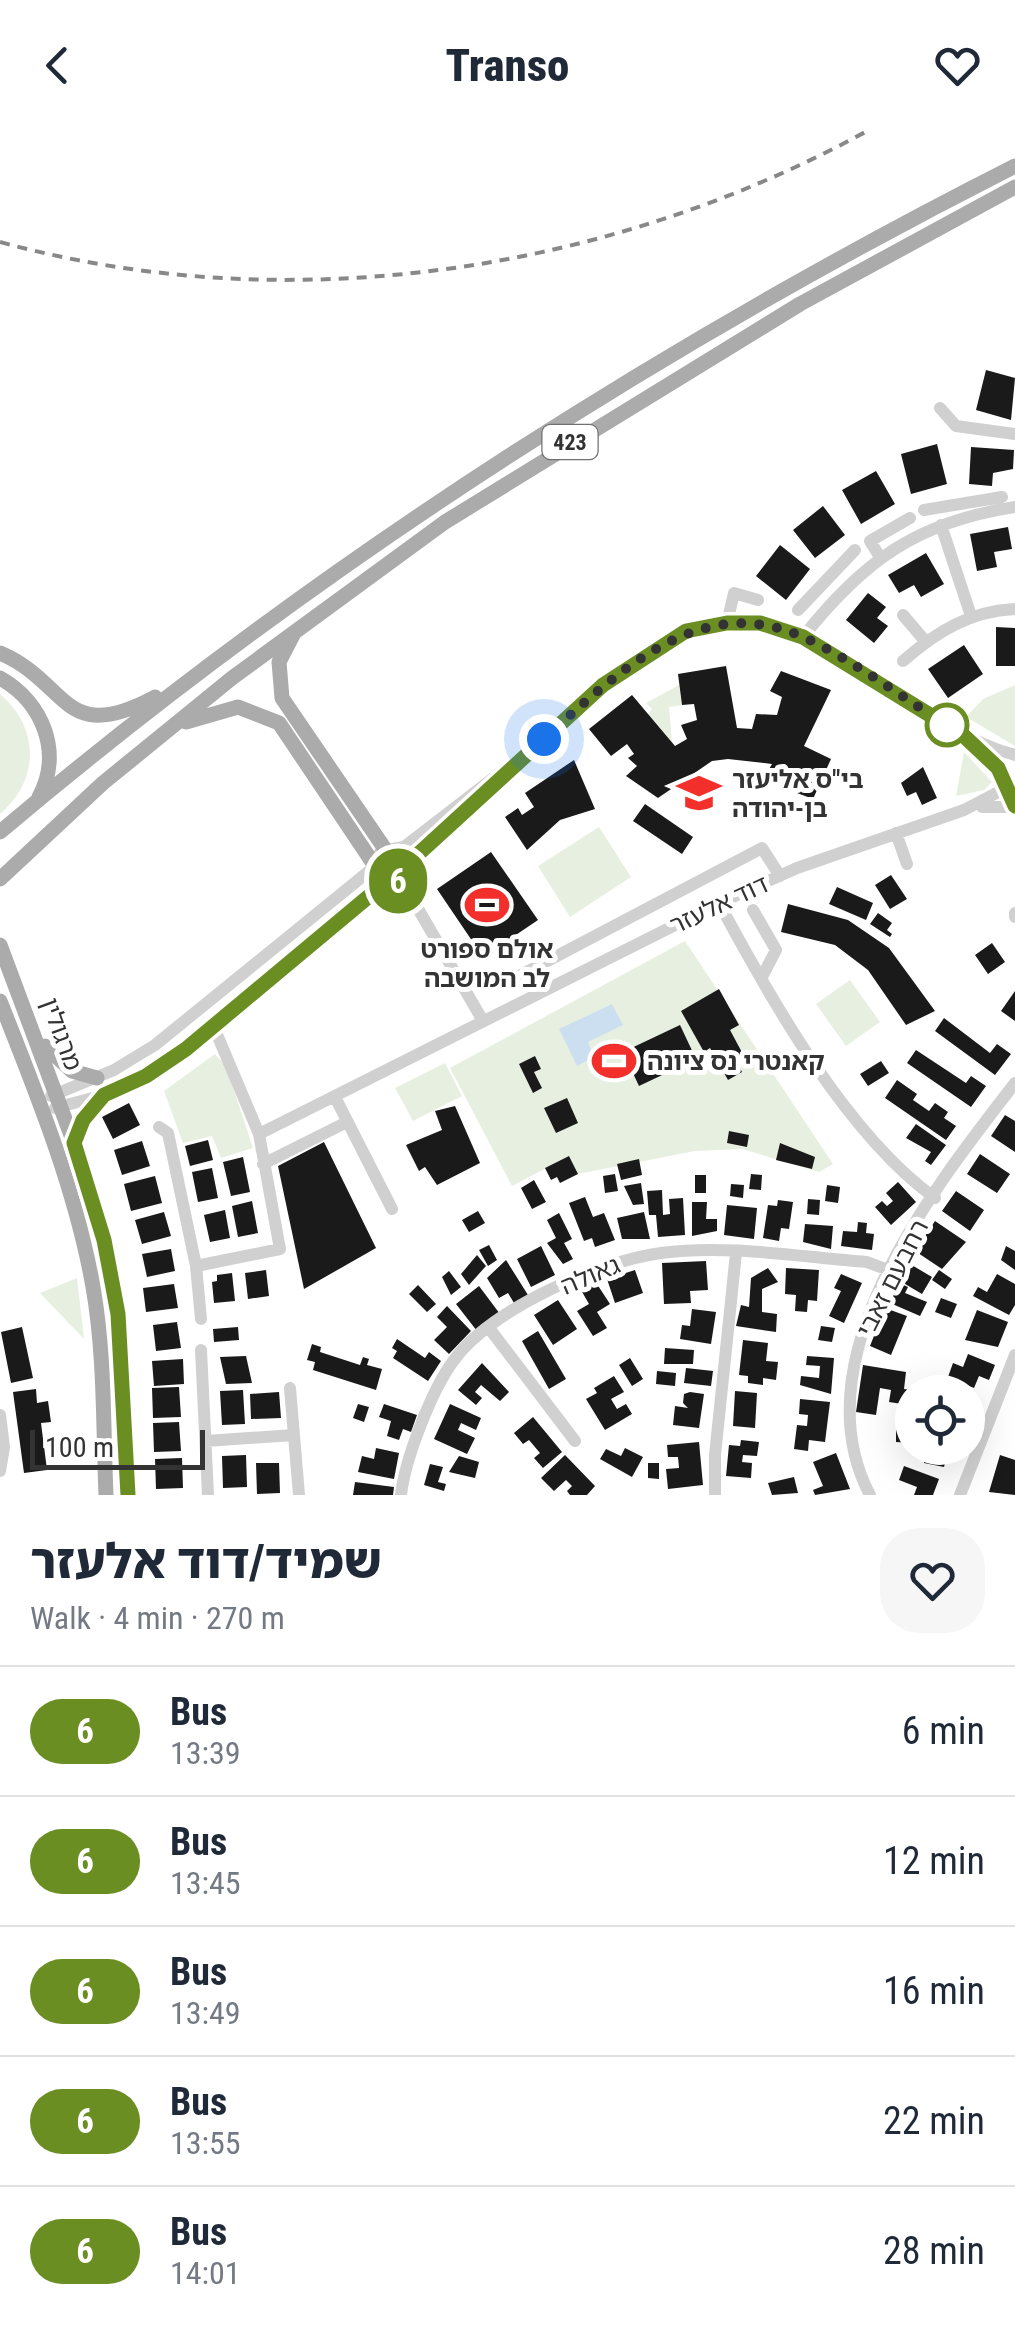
<!DOCTYPE html>
<meta charset="utf-8">
<style>
:root{--surface:#fff;--page:#f6f6f7;--text:#1f2937;--muted:#747a83;--line:#e0e1e3}
body{margin:0;font-family:"Roboto Condensed","Noto Sans Hebrew",sans-serif;background:var(--page);color:var(--text);height:100vh;display:flex;flex-direction:column;font-size:38px;white-space:nowrap}
*{box-sizing:border-box;margin:0}
p{font-size:32px;color:var(--muted)}
.icon{flex:none;width:55px;height:55px;fill:none;stroke:currentColor;stroke-width:2;stroke-linecap:round;stroke-linejoin:round}
.map{position:relative;height:1365px;overflow:hidden}
.sheet{display:flex;flex-direction:column;background:var(--surface);flex:1}
.sheet>*{flex:none}
.badge{padding:0 20px;border-radius:32px;font-size:35px;line-height:65px}
.buttons{position:absolute;left:895px;top:1245px;display:grid;gap:20px}
.buttons a{display:grid;place-items:center;width:90px;height:90px;border-radius:50%;background:var(--surface);box-shadow:0 10px 40px #0002;font-size:50px}
.scale{position:absolute;left:30px;bottom:25px;width:175px;box-sizing:border-box;padding-left:10px;border:5px solid #333;border-top:0;font-size:28px;line-height:35px;white-space:nowrap;color:#333;-webkit-text-stroke:8px #fff;paint-order:stroke}
.you{position:absolute;width:50px;height:50px;margin:-25px;border:8px solid #fff;border-radius:50%;background:#1a73e8;box-shadow:0 0 0 15px #1a73e833}
.map>.badge{position:absolute;translate:-50% -50%;box-shadow:0 0 0 5px #fff}
.round{display:grid;place-items:center;flex:none;width:105px;height:105px;border-radius:40px;background:var(--page)}
.headline{display:flex;align-items:center;justify-content:space-between;height:170px;padding:0 30px}
h1{font-size:48px;font-weight:800;line-height:75px}
ul{padding:0;list-style:none}
li{display:flex;align-items:center;gap:30px;height:130px;padding:0 30px;border-top:2px solid var(--line)}
li div{flex:1}
li b{display:block;font-size:38px}
li em{font-style:normal}
li .badge{min-width:110px;font-weight:700;text-align:center}
header{display:flex;justify-content:space-between;align-items:center;height:130px;padding:0 30px;background:var(--surface);font-size:45px;font-weight:800}
.map>svg:first-child{display:block}
</style>
<header><svg class="icon" aria-label="back" viewBox="0 0 24 24"><path d="M15 5l-7 7 7 7"/></svg>Transo<svg class="icon" aria-label="heart" viewBox="0 0 24 24"><path d="M12 20l-8-8c-3-5 5-10 8-4 3-6 11-1 8 4z"/></svg></header>
<div class="map">
<svg width="1015" height="1365" viewBox="0 0 1015 1365">
<rect width="100%" height="100%" fill="#fff"/>
<path fill="#e7f0e0" d="M679,555L682,575L669,577L672,612L648,584L652,579L646,573Z
M1015,555V616L966,587L983,569Z
M0,564C40,598 40,650 0,684Z
M964,622L992,652L984,660L956,666Z
M599,697L631,747L570,787L538,736Z
M685,811L833,1034L819,1042L742,1019L695,1021L578,1044L569,1026L512,1056L450,938Z
M850,850L880,892L846,916L816,874Z
M215,924L226,936L253,1018L221,1028L212,1006L183,1013L164,961Z
M445,933L462,966L413,991L395,958Z
M77,1148L84,1209L40,1163Z"/>
<path fill="#ccdff0" d="M612,874L623,895L588,912L594,927L577,936L559,899Z"/>
<path fill="#1a1a1a" d="M986,240L1015,248L1011,290L976,280Z
M937,314L947,354L911,364L901,324Z
M971,317L1014,320L1013,339L993,343L992,356L969,354Z
M876,341L895,374L861,394L842,360Z
M823,376L845,405L815,428L793,400Z
M1008,397L1012,419L994,422L997,437L977,441L970,404Z
M780,415L810,439L786,470L756,446Z
M926,423L944,454L921,467L914,455L899,463L888,445Z
M868,463L886,477L877,488L888,496L874,513L846,490Z
M996,497L1015,498V536H996Z
M964,515L983,544L948,568L928,539Z
M726,536L737,598L752,599L756,584L777,585L782,567L770,561L781,541L831,560L804,616L831,629L813,669L789,660L792,651L768,641L772,634L728,629L712,631L658,668L626,646L637,636L628,628L634,624L627,614L611,626L589,599L632,565L675,616L687,609L681,595L697,590L694,574L682,575L678,544Z
M574,630L595,679L560,690L527,720L505,687L518,678L522,685L534,677L525,663Z
M923,637L937,668L922,675L916,662L907,666L901,653Z
M645,674L693,707L682,724L633,691Z
M491,722L538,790L483,827L437,759Z
M891,745L907,769L890,779L875,755Z
M837,757L873,773L866,790L829,774Z
M788,774L848,790L889,818L935,881L906,895L868,840L835,815L781,802Z
M878,783L892,793L887,800L892,804L890,807L870,794Z
M992,813L1005,832L988,844L975,825Z
M719,859L739,895L730,900L745,928L737,932L742,942L728,950L710,918L704,922L681,881Z
M1015,861V891L1001,881Z
M944,888L990,923L997,914L1011,924L995,945L935,901Z
M680,895L696,929L639,956L623,922Z
M916,920L966,953L971,946L986,956L971,977L907,933Z
M535,926L541,939L534,942L542,958L533,963L519,934Z
M881,931L889,943L868,956L860,944Z
M897,950L917,964L913,970L929,981L935,973L948,982L944,988L956,996L946,1010L885,968Z
M567,968L578,993L556,1003L544,978Z
M129,973L140,995L113,1009L102,987Z
M455,976L480,1033L437,1055L425,1037L419,1041L406,1015L442,1000L435,981Z
M1005,985L1015,991V1022L991,1006Z
M916,994L946,1015L931,1035L925,1031L931,1022L906,1008Z
M729,1001L749,1005L747,1017L727,1013Z
M208,1010L213,1030L190,1036L185,1016Z
M142,1011L150,1036L122,1045L114,1020Z
M324,1012L376,1118L304,1159L278,1036Z
M780,1013L815,1027L812,1039L776,1030Z
M980,1024L1010,1044L997,1063L967,1044Z
M569,1026L578,1044L560,1053L557,1047L551,1050L545,1038Z
M243,1027L250,1062L231,1066L223,1032Z
M639,1029L642,1045L621,1050L617,1034Z
M212,1038L218,1068L198,1072L192,1042Z
M615,1044L618,1061L605,1063L603,1046Z
M751,1044L762,1045L761,1060L749,1059Z
M695,1045H706V1063H695Z
M155,1046L162,1073L131,1081L124,1054Z
M534,1050L546,1072L532,1079L521,1058Z
M898,1052L916,1072L891,1095L875,1077L882,1071L887,1076L893,1071L886,1063Z
M641,1053L644,1074L633,1075L624,1056Z
M731,1054L744,1055L743,1068L730,1066Z
M827,1055L840,1057L838,1073L825,1071Z
M662,1060L663,1085L670,1084L669,1069L683,1068L685,1105L658,1107L656,1085H649L647,1061Z
M956,1061L984,1080L970,1101L942,1081Z
M585,1067L593,1087L604,1083L615,1110L595,1117L592,1108L584,1111L569,1073Z
M808,1069L820,1070L819,1085L807,1084Z
M778,1070L793,1072L789,1099L781,1098L779,1111L763,1108L768,1075L777,1076Z
M252,1071L258,1103L238,1107L232,1076Z
M692,1072H707L706,1089H717V1101L692,1106Z
M727,1075L757,1078L754,1109L724,1105Z
M225,1080L230,1108L210,1112L204,1085Z
M478,1081L485,1093L469,1102L462,1090Z
M164,1082L171,1106L142,1114L135,1090Z
M644,1082L650,1109H622L617,1088Z
M559,1083L572,1109L564,1113L573,1129L563,1134L547,1113L556,1108L547,1090Z
M935,1091L966,1112L942,1139L915,1121Z
M858,1092L867,1093L866,1103L874,1104L872,1120L841,1116L843,1101L857,1102Z
M805,1094L833,1096L831,1119L803,1112Z
M489,1115L497,1130L488,1136L479,1120Z
M541,1116L555,1145L531,1157L517,1129Z
M1006,1116L1015,1121V1140L1001,1130Z
M171,1119L175,1141L147,1147L142,1124Z
M477,1125L486,1136L469,1155L461,1144Z
M506,1130L528,1165L514,1173L508,1163L499,1168L487,1148Z
M706,1131L708,1160L690,1161L691,1173L664,1174L662,1133Z
M910,1134L932,1147L922,1164L900,1151Z
M768,1138L778,1152L762,1159V1182L777,1184L776,1202L736,1196L741,1175L749,1177L751,1148Z
M786,1138L819,1140L817,1171L808,1170L807,1182L795,1181L796,1165L785,1164Z
M266,1140L269,1166L248,1169L245,1143Z
M635,1140L643,1163L615,1173L607,1149Z
M939,1140L952,1149L945,1159L932,1150Z
M449,1141L461,1157L451,1165L442,1147Z
M232,1143L235,1171L214,1173L212,1152L217,1151V1145Z
M841,1144L862,1153L844,1193L829,1186L841,1161L834,1158Z
M997,1144L1015,1154V1175L1009,1185L973,1166L978,1157L987,1162Z
M595,1151L610,1174L597,1182L607,1198L593,1206L577,1181L589,1174L581,1160Z
M899,1153L908,1157L905,1163L927,1172L920,1186L890,1173Z
M174,1154L178,1178L146,1182L143,1158Z
M418,1155L436,1174L427,1182L409,1164Z
M479,1156L500,1184L477,1201L456,1174Z
M941,1168L957,1174L951,1188L935,1182Z
M558,1170L577,1199L553,1215L534,1185Z
M447,1176L471,1201L449,1224L434,1210L447,1197L437,1187Z
M885,1178L907,1186L891,1225L870,1216Z
M692,1179L716,1182L711,1214L680,1209L682,1195L690,1196Z
M977,1180L1008,1192L998,1217L965,1210Z
M177,1192L181,1218L156,1221L153,1195Z
M821,1196L835,1198L832,1212L818,1210Z
M22,1197L33,1248L11,1253L1,1202Z
M238,1197L239,1210L214,1212L213,1199Z
M538,1201L566,1249L549,1259L522,1211Z
M397,1209L425,1228L429,1222L441,1231L428,1251L393,1228L397,1221L392,1218Z
M743,1210L768,1213L766,1231L778,1232L776,1250L763,1248V1255L748,1253V1246L739,1245Z
M312,1214L321,1217L320,1222L360,1235L363,1227L369,1229L367,1235L382,1239L376,1260L313,1240L315,1232L307,1230Z
M665,1218L694,1220L693,1234H664Z
M968,1224L995,1235L989,1250L979,1246L974,1258L948,1247L953,1233L963,1237Z
M246,1226L252,1253L226,1254L220,1227Z
M807,1226L834,1228L831,1264L800,1255L801,1246L819,1248L820,1236L806,1235Z
M630,1228L643,1249L632,1256L619,1235Z
M183,1229L184,1254L154,1256L152,1231Z
M482,1233L509,1262L500,1271L481,1255L475,1262L482,1268L476,1275L458,1260Z
M863,1235L906,1242L904,1259L911,1260L909,1275L889,1272L891,1260L880,1258L876,1285L856,1282Z
M686,1238L713,1241L711,1256L684,1253Z
M657,1241L676,1243L675,1256L656,1254Z
M614,1246L624,1262L611,1269L617,1279L626,1274L632,1284L605,1300L586,1269L597,1263L594,1258Z
M179,1257L181,1287L153,1288L152,1258Z
M36,1259L37,1273L48,1271L51,1292L41,1293L47,1340L24,1343L13,1262Z
M243,1260L245,1294L222,1295L220,1261Z
M735,1261L757,1263L755,1298L733,1296Z
M279,1262L281,1288L251,1289L250,1264Z
M690,1262L704,1264L699,1298L673,1295L675,1276L688,1278L683,1273L684,1264Z
M800,1269L830,1272L825,1312L809,1310L808,1321L794,1319L797,1295L807,1296L808,1285L799,1284Z
M358,1274L369,1277L364,1292L353,1288Z
M384,1274L417,1285L411,1302L403,1299L399,1310L387,1306L391,1291L379,1287Z
M450,1274L481,1288L476,1300L461,1293L458,1300L475,1308L467,1324L434,1309Z
M533,1287L562,1322L543,1338L534,1328L540,1323L529,1310L523,1314L514,1303Z
M179,1292L181,1321L154,1322L153,1293Z
M896,1300H912V1313L896,1312Z
M741,1310L759,1312L757,1326L743,1325L742,1332L752,1333L751,1348L726,1346L729,1315L740,1316Z
M699,1312L703,1355L668,1359L666,1339L679,1338L678,1327H668L667,1315Z
M376,1318L399,1323L394,1349L358,1342L362,1326L374,1329Z
M625,1318L643,1327L632,1347L600,1329L606,1319L621,1326Z
M927,1318H949L944,1337L924,1333Z
M836,1323L850,1359L815,1365L813,1360L823,1356L813,1332Z
M246,1325L247,1357L223,1358L222,1326Z
M565,1325L595,1356L587,1365H570L567,1361L572,1356L566,1350L554,1361L541,1348Z
M1000,1325L1015,1330V1365L989,1362Z
M459,1326L479,1332L475,1348L449,1342Z
M182,1328L183,1358L156,1359L155,1329Z
M256,1333H279L280,1363L257,1364Z
M648,1333H659V1349L648,1348Z
M430,1334L443,1337L438,1352L446,1354L444,1361L424,1355Z
M904,1336L939,1349L933,1365H914L917,1357L899,1350Z
M794,1347L798,1363L772,1365L768,1353Z
M355,1352L394,1357L393,1365H353Z"/>
<g fill="none" stroke-linecap="round" stroke-linejoin="round">
<path stroke="#d0d0d0" stroke-width="12" d="M940,278L956,296L1015,304
M924,380L1002,367
M941,395L971,486
M880,427L870,411L910,388
M798,480L855,420
M903,485L925,511
M727,493L734,463L758,470
M803,507C863,431 917,392 1015,377
M903,531C936,502 970,481 1015,479
M544,609L404,717L381,721L373,733L377,747L390,753C407,749 419,724 433,712C514,643 645,478 759,493C847,505 925,602 1015,625
M973,614L1006,650
M982,677H1015
M896,703L907,734
M405,745L413,770L483,891
M719,773C770,868 847,1005 935,1068
M753,780L776,820L762,847
M1015,783V787
M502,855L762,718L780,746
M51,966L114,940L155,915L373,738
M335,967L392,1079
M55,978L104,965L186,919L386,752
M159,997L168,1003L196,1136L201,1189
M259,1004L719,773L797,738L964,680L1006,658
M263,1034L347,992
M196,1136L280,1119L259,1004L213,895
M489,1198L575,1311
M201,1220L208,1365
M290,1258L299,1365
M0,1285L4,1317L0,1341
M206,1311L294,1305
M401,1365C405,1329 432,1259 454,1230C491,1179 600,1131 661,1123C727,1114 800,1127 867,1132L891,1141
M715,1365V1325L736,1123
M870,1365C798,1228 933,1059 1015,953
M960,1365L1015,1225"/>
<path stroke="#ababab" stroke-width="15" d="M293,505L279,532L282,568L385,719
M0,523C69,552 62,617 155,567
M0,548C43,572 63,623 39,667
M186,592L238,577L279,593L373,733
M0,702C309,441 654,219 1015,36
M0,749L103,653L232,548L445,392L800,174L1015,57
M0,815L74,1013L111,1137L121,1207L128,1365
M0,871C36,962 76,1060 93,1157C105,1225 103,1296 106,1365
M45,916L72,941L97,948
M74,1013L83,990L104,965"/>
<path stroke="#888" stroke-width="4" stroke-dasharray="10 8" stroke-linecap="butt" d="M0,112C288,191 608,143 869,0"/>
</g>
<g fill="none" stroke-linecap="round" stroke-linejoin="round">
<g stroke="#fff" stroke-width="22">
<path id="line" d="M128,1365L118,1184L104,1110L74,1013L83,990L104,965L146,946L186,919L386,752L400,750L415,727L603,555L686,501L727,493H760L803,507L964,606L998,638L1015,676"/>
</g>
<use href="#line" stroke="#6b8e23" stroke-width="15"/>
<path stroke="#333" stroke-width="10" stroke-dasharray="0 18" d="M544,609C616,544 699,460 803,507C853,530 900,566 947,595"/>
</g>
<defs>
<g id="school-bare" transform="scale(3.45)"><path d="M0-5L7-2L0 1L-7-2ZM-4 1L0 2.5L4 1V4Q0 6-4 4Z" fill="#f32f2b" stroke="#fff" stroke-width="2.5" paint-order="stroke"/></g>
<g id="stadium-bare" transform="scale(3.45)"><path d="M0-5a6.5 5 0 1 0 0 10a6.5 5 0 1 0 0-10ZM-3.5-1.8h7v3.6h-7Z" fill="#f32f2b" stroke="#fff" stroke-width="2.5" paint-order="stroke"/></g>
</defs>
<g fill-rule="evenodd">
<use href="#school-bare" x="699" y="663"/>
<use href="#stadium-bare" x="487" y="775"/>
<use href="#stadium-bare" x="614" y="931"/>
</g>
<circle fill="#fff" stroke="#6b8e23" stroke-width="5" cx="947" cy="595" r="20"/>
<g text-anchor="middle" stroke-width="10" stroke-linejoin="round" paint-order="stroke">
<rect fill="#fff" stroke="#707070" stroke-width="2.5" x="542.5" y="295" width="55" height="34" rx="8"/>
<g font-size="22" font-weight="bold" fill="#333">
<text x="570" y="320">423</text>
</g>
<g font-size="25" font-weight="bold" fill="#333" stroke="#fff" text-anchor="start">
<text x="732" y="658">בי"ס אליעזר<tspan x="732" dy="29">בן-יהודה</tspan></text>
<text x="487" y="828" text-anchor="middle">אולם ספורט<tspan x="487" dy="29">לב המושבה</tspan></text>
<text x="647" y="940">קאנטרי נס ציונה</text>
</g>
<g font-size="25" fill="#333" stroke="#fff">
<text transform="translate(719 774) rotate(-25)" y="9">דוד אלעזר</text>
<text transform="translate(62 904) rotate(70)" y="9">מרגולין</text>
<text transform="translate(590 1145) rotate(-23)" y="9">גאולה</text>
<text transform="translate(892 1148) rotate(-63)" y="9">רחבעם זאבי</text>
</g>
</g>
</svg>
<div class="buttons">
<a><svg class="icon" aria-label="locate" viewBox="0 0 24 24"><circle cx="12" cy="12" r="6"/><path d="M12 2v4M12 18v4M2 12h4M18 12h4"/></svg></a>
</div>
<div class="scale">100 m</div>
<div class="you" style="left:544px;top:609px"></div>
<b class="badge" style="left:398px;top:751px;background:#6b8e23;color:#fff">6</b>
</div>
<section class="sheet">
<div class="headline"><div><h1>שמיד/דוד אלעזר</h1><p>Walk · 4 min · 270 m</p></div><a class="round"><svg class="icon" aria-label="heart" viewBox="0 0 24 24"><path d="M12 20l-8-8c-3-5 5-10 8-4 3-6 11-1 8 4z"/></svg></a></div>
<ul>
<li><span class="badge" style="background:#6b8e23;color:#fff">6</span><div><b>Bus</b><p>13:39</p></div><em>6 min</em></li>
<li><span class="badge" style="background:#6b8e23;color:#fff">6</span><div><b>Bus</b><p>13:45</p></div><em>12 min</em></li>
<li><span class="badge" style="background:#6b8e23;color:#fff">6</span><div><b>Bus</b><p>13:49</p></div><em>16 min</em></li>
<li><span class="badge" style="background:#6b8e23;color:#fff">6</span><div><b>Bus</b><p>13:55</p></div><em>22 min</em></li>
<li><span class="badge" style="background:#6b8e23;color:#fff">6</span><div><b>Bus</b><p>14:01</p></div><em>28 min</em></li>
</ul>
</section>
